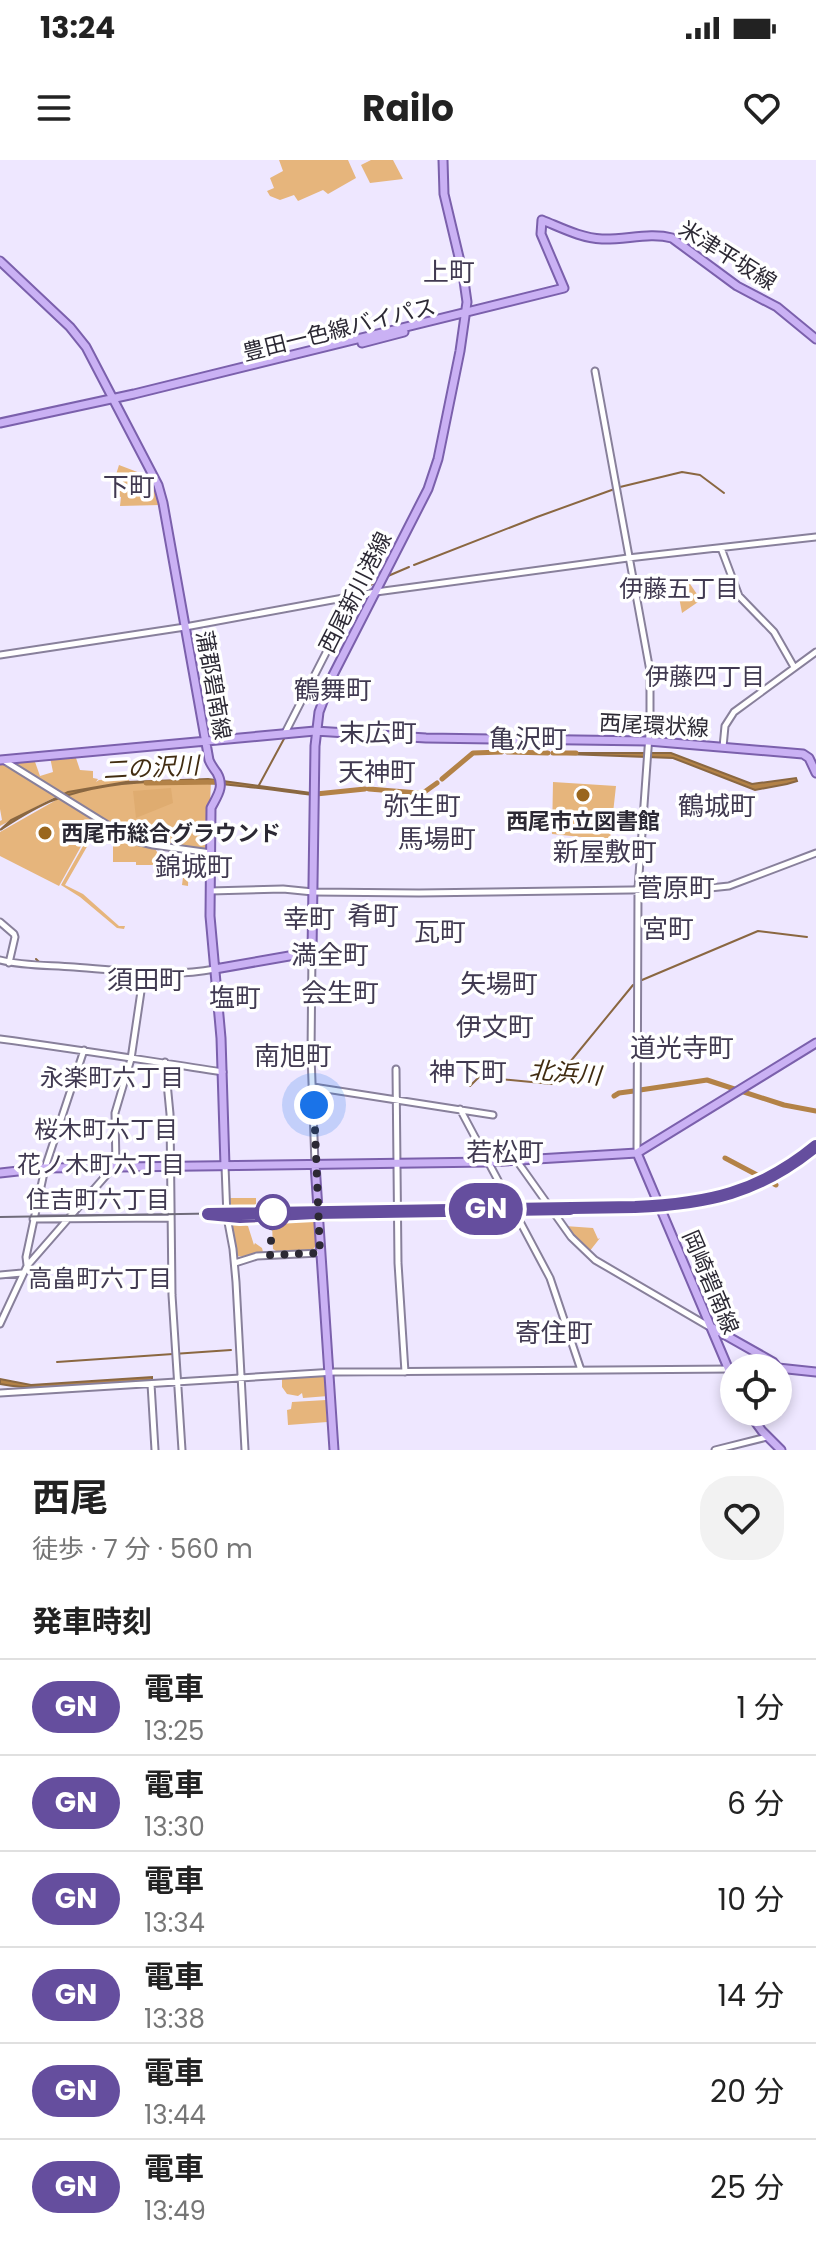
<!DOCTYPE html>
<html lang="ja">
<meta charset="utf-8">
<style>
:root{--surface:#fff;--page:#f2f2f2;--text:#222;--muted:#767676;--line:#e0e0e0}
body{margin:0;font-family:Poppins,"Noto Sans JP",sans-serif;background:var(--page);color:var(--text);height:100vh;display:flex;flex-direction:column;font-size:30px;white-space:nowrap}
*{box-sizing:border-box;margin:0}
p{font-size:26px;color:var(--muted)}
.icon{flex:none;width:44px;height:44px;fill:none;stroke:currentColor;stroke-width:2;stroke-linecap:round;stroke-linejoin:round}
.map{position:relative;height:1290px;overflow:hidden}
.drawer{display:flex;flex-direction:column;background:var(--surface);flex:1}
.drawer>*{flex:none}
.badge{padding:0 16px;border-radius:26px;font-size:28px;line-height:52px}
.buttons{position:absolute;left:720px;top:1194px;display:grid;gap:16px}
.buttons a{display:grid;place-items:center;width:72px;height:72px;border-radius:50%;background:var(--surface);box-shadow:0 4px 12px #0003;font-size:40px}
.you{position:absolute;width:40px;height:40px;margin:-20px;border:6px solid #fff;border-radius:50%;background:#1a73e8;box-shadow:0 0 0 12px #1a73e833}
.map>.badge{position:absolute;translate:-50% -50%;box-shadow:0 0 0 4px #fff}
h2{padding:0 32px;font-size:30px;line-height:72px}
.round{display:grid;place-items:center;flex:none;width:84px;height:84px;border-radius:32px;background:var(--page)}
.overview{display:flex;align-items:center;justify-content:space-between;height:136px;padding:0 32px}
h1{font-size:38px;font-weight:700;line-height:60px}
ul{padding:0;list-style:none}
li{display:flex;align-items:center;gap:24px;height:96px;padding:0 32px;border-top:2px solid var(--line)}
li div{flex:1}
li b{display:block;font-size:30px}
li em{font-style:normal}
li .badge{min-width:88px;font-weight:700;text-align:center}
.status{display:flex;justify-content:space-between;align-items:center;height:56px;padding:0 40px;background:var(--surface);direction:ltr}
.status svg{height:22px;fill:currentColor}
header{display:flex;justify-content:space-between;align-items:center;height:104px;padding:0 32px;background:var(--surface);font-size:36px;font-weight:700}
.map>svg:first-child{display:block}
</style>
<div class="status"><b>13:24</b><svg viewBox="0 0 49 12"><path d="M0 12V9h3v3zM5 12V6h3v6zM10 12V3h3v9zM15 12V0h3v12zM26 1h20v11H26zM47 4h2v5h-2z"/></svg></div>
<header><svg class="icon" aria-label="menu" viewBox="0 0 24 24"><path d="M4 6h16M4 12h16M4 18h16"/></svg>Railo<svg class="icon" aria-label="heart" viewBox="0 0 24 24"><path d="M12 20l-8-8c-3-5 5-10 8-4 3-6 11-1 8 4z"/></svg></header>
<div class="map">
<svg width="816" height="1290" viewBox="0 0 816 1290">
<rect width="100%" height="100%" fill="#eee7ff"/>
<path fill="#e6b57c" d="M279,0H348L356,18L328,34L323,30L298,41L294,35L280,40L270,36L267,31L274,28L270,18L283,11Z
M371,0H393L403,19L370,23L361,5Z
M119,305L153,318L160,345L120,346L121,337L112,335L113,324Z
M688,421L701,440L682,453L676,421Z
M75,595L80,610L93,611V618L98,619L96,622L99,620L128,618L130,622L211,620L208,696L189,693L188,726L182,725L186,693L155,688L158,694L164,695L165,702L153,705H136V702H113V673L100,664L65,725L83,734L119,766H125L124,769L117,768L80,737L61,725L96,663H94L59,726L0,696V672L58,639L55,637L0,666V661L2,660L0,649V602L34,599L40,616L53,612L50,597Z
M553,622L616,626L610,680L552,674Z
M270,1035L280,1036L290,1048L316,1050L317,1055L314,1056L316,1086L312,1090L276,1091L273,1089L272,1064L246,1065L248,1066L254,1085L255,1083L262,1088L263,1092L244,1097L237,1096L227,1051H232L230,1038H256V1047H270Z
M565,1066L593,1068L598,1079L600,1078L589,1092Z
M323,1215L327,1218L328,1236L303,1238L302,1233L298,1236L287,1234L282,1227V1219Z
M326,1240L327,1262L288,1265L287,1250L291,1249L292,1242Z"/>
<path fill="#dfac70" d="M171,628L173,643L136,658L133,631Z"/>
<path fill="#b38247" stroke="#8a6741" stroke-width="2" d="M570,593H671L752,624L796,618L797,621L787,624L755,630L673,598L569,594Z
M208,619L312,633V635C228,624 137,609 54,640C35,647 17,659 0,670L11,660L68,632L126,622Z
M152,1217V1220C102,1224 49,1233 0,1224V1219L31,1225Z"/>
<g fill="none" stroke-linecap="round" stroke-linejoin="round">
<path stroke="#8a6741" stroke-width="2" d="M414,405L537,357L620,327L682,312L700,315L724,333
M388,416L409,407
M357,433L376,422
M258,627L285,577
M36,799L39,802
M642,820L758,771L807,777
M470,926L479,917L552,924L633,825
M57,1202L231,1190"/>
<path stroke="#b38247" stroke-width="5" d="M507,592L548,593
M553,593H576
M442,619L473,593L502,592
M146,623L217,622
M369,629L418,633
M423,633L437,623
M316,634L365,629
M640,930L707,920L784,945L816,951
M614,936L619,933L634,931
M725,998L776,1025"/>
<g stroke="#88809b" stroke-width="9">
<path id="minor" d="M595,211L650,511V561L638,729L637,993
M721,388L739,436L774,472L794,507
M0,495L185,467L376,432L628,398L816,377
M285,573L355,436
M723,587L725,566L734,552L816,492
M3,600L132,680L153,685L211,693
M210,731L283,729L313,732L419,733L700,729L729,726L816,693
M0,762L14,774L15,777L9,803
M312,792L311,895L315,1004
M0,800C24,806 49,805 74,807C120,810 169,818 215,809
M0,879C75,889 149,901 223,912
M165,902L170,954L172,1135L182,1290
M396,909L398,1103L405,1212
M313,927L493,955
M460,949L550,1118L581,1210
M517,1001L571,1077L595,1100L708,1166
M225,1006L227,1057L233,1089L236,1122L245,1290
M679,1047L712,1042L732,1036
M318,1049L548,1045
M318,1057L552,1052
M33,1059L171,1058
M235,1103L257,1096L320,1093
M27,1105L26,1097L45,1008L84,890
M0,1115L22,1113
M0,1164L27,1106L109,1012L116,1007L115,953L131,899L144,811
M151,1224L155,1290
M0,1233L335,1212L734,1209
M715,1290L767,1277"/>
</g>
<g stroke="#7b60ac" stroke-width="11">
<path id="major" d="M0,101L70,167L86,187L158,325L163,343L209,600C211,605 214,609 217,613C225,627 217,636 211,648L210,756L221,878L225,1006
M362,183L404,172
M0,263L134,234L564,128L541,74L542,60C562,68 581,78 602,79C625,80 650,72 672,78L737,126L777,147L816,179
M0,600L315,571L426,578L648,581L803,594L809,598L816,613
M215,809L312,792L315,586L319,552L333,515L428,329L438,299L460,191L467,142L463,114L444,34L443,0
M637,993L734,1222
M315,1004L334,1290
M0,1013L45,1008L489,1002L637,993L816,883
M711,1167L773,1202L778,1208L816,1212
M748,1252L762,1271L781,1290"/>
</g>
<use href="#minor" stroke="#fff" stroke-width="5"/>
<use href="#major" stroke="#cab1f4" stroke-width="7"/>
<path stroke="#6f6b7a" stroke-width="2" d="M0,1057L669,1046C724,1041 773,1021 816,986"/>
</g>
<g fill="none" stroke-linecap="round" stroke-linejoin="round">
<g stroke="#fff" stroke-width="18">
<path id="line" d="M570,1049L314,1053L240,1057L208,1054L635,1047C707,1044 759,1033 816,986"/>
</g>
<use href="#line" stroke="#654e9e" stroke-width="12"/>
<path stroke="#2c2934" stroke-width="8" stroke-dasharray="0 14.4" d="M273,1052L270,1095L320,1093L314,945"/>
</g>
<g fill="#9a661d" stroke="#fff" stroke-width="3">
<circle cx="583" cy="635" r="8"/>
<circle cx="45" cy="673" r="8"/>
</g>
<circle fill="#fff" stroke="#654e9e" stroke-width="4" cx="273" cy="1052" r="16"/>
<g text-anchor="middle" stroke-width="7" stroke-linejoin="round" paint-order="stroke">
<g font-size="22" fill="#2c2934" stroke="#fff">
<text transform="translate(728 95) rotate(32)" y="8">米津平坂線</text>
<text transform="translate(339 169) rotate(-14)" y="8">豊田一色線バイパス</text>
<text transform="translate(355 432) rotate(-63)" y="8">西尾新川港線</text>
<text transform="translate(214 525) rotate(80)" y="8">蒲郡碧南線</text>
<text transform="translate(654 565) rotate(3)" y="8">西尾環状線</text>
<text transform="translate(711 1122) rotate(67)" y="8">岡崎碧南線</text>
</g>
<g font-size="22" font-weight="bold" fill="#2c2934" stroke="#fff">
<text x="583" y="669">西尾市立図書館</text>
<text x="61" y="681" text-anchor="start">西尾市総合グラウンド</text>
</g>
<g font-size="24" fill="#413a51" stroke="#fff">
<text x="679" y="437">伊藤五丁目</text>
<text x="705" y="525">伊藤四丁目</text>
<text x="112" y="926">永楽町六丁目</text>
<text x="106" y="978">桜木町六丁目</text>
<text x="101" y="1013">花ノ木町六丁目</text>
<text x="98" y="1048">住吉町六丁目</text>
<text x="100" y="1127">高畠町六丁目</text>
</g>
<g font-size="24" font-style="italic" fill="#412c11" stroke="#fff">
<text transform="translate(151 608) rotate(-3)" y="8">二の沢川</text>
<text transform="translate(565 913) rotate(5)" y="8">北浜川</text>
</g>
<g font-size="26" fill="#413a51" stroke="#fff">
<text x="449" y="121">上町</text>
<text x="129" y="336">下町</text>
<text x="333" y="539">鶴舞町</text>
<text x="378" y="582">末広町</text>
<text x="528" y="588">亀沢町</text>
<text x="377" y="621">天神町</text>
<text x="422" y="655">弥生町</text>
<text x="717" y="655">鶴城町</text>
<text x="437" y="688">馬場町</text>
<text x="605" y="701">新屋敷町</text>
<text x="194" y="716">錦城町</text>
<text x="676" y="737">菅原町</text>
<text x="373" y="765">肴町</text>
<text x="309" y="768">幸町</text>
<text x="668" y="778">宮町</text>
<text x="440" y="781">瓦町</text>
<text x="330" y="804">満全町</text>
<text x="146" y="829">須田町</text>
<text x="499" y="833">矢場町</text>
<text x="340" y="842">会生町</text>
<text x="235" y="847">塩町</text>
<text x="495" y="876">伊文町</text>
<text x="682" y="897">道光寺町</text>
<text x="293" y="905">南旭町</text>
<text x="468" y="921">神下町</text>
<text x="505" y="1001">若松町</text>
<text x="554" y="1182">寄住町</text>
</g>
</g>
</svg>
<div class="buttons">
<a><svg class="icon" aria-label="locate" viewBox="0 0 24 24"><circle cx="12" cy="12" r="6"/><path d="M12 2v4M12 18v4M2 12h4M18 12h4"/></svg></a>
</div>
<div class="you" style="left:314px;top:945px"></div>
<b class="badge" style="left:486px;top:1049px;background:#654e9e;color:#fff">GN</b>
</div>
<section class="drawer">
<div class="overview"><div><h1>西尾</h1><p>徒歩 · 7 分 · 560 m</p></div><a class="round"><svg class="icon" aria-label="heart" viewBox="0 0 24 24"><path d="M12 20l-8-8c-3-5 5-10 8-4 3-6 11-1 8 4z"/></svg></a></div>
<h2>発車時刻</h2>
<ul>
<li><span class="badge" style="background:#654e9e;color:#fff">GN</span><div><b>電車</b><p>13:25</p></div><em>1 分</em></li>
<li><span class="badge" style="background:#654e9e;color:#fff">GN</span><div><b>電車</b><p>13:30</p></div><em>6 分</em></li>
<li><span class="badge" style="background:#654e9e;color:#fff">GN</span><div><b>電車</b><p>13:34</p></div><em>10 分</em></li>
<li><span class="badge" style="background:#654e9e;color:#fff">GN</span><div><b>電車</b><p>13:38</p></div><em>14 分</em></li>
<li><span class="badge" style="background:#654e9e;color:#fff">GN</span><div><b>電車</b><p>13:44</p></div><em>20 分</em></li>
<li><span class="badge" style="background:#654e9e;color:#fff">GN</span><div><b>電車</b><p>13:49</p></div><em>25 分</em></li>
</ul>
</section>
